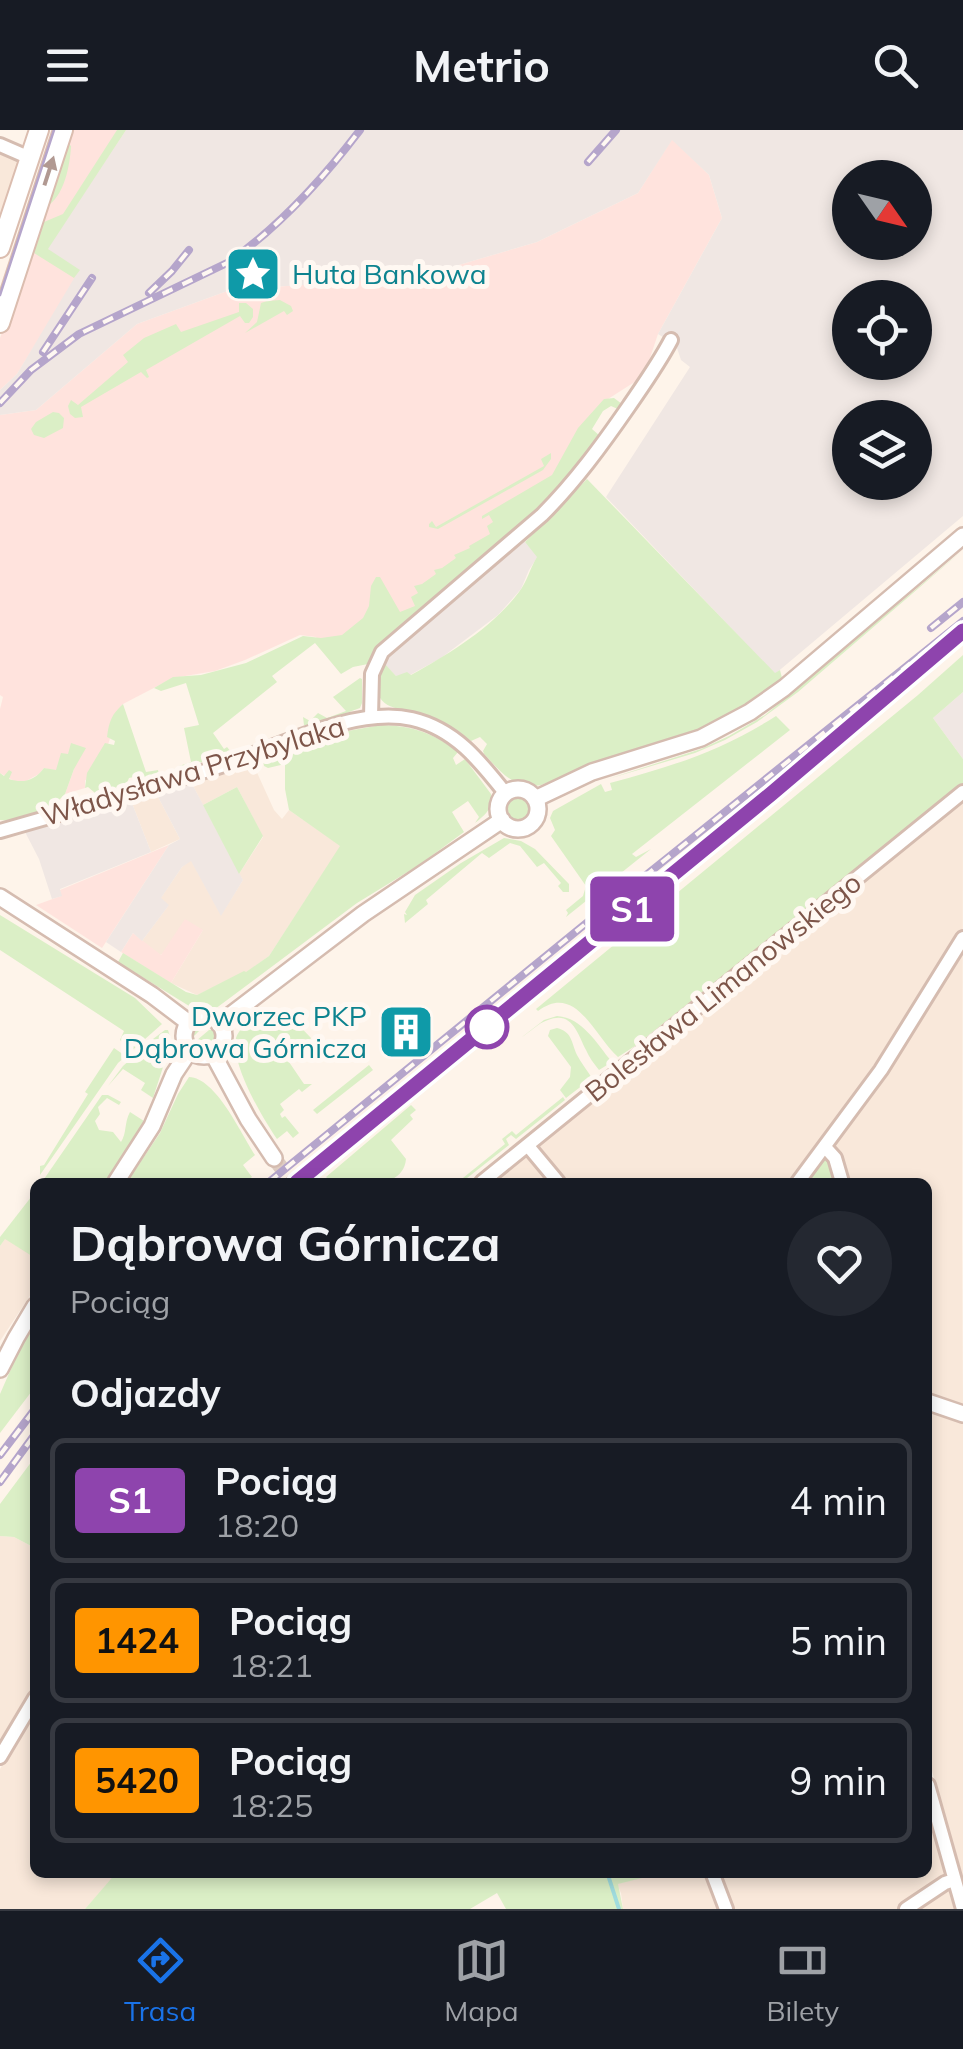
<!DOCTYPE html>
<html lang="pl">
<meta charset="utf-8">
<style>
:root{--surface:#171b24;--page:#242831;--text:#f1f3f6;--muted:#9ea1a6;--line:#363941;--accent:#1a73e8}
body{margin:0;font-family:Mulish,sans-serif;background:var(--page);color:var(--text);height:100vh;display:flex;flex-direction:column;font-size:38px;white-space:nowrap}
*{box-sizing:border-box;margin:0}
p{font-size:32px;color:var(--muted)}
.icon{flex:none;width:55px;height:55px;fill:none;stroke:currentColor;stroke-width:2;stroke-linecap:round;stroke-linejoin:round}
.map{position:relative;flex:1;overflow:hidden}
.sheet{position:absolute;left:30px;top:1048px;width:902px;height:700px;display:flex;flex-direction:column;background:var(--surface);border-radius:15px;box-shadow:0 5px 15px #0003}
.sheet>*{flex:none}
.badge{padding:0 20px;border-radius:8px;font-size:35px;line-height:65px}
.needle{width:65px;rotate:124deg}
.fabs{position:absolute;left:832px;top:30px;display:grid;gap:20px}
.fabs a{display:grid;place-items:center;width:100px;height:100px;border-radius:50%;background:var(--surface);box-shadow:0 5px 15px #0003;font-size:50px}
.map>.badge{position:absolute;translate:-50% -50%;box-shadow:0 0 0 5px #fff}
h2{padding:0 40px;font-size:38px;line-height:90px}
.round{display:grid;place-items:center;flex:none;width:105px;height:105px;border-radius:52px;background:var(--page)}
.headline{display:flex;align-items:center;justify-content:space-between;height:170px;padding:0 40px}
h1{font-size:48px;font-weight:700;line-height:75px}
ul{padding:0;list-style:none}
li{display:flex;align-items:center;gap:30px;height:125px;margin:0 20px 15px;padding:0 20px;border:5px solid var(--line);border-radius:15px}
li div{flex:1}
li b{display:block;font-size:38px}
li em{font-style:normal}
li .badge{min-width:110px;font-weight:700;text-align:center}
header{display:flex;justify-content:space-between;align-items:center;height:130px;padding:0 40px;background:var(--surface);font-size:45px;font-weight:700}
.dock{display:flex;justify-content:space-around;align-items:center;height:140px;border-top:2px solid var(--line);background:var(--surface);font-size:28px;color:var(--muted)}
.dock a{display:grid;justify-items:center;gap:5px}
.dock .on{color:var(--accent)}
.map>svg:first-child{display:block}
</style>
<header><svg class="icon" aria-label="menu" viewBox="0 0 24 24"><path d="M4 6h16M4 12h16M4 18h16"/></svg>Metrio<svg class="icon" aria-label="search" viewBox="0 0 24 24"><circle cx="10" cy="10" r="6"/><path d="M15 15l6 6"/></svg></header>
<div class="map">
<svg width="963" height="1779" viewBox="0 0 963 1779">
<rect width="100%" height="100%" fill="#fef4ea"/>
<path fill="#f9e8da" d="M0,20L16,31L20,39L0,101Z
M246,632L254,636L274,680L282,689L289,680L341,716L269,826L246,843L244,842L197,865L171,853L203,800L160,825L142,811L168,776L160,769L182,737L191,730L221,785L243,750L239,744L263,707L237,657L203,675L190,650Z
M155,661L180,709L151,722L130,668Z
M963,668L962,1109L963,1278L928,1266V1052H564L538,1019L541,1012Z
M527,1026L530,1027L553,1052H491L522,1028Z
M17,1089L35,1101V1158L0,1211V1116Z
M928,1278L963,1290V1747L928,1627Z
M0,1406L14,1407L35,1418V1556L0,1615Z
M35,1580V1742L117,1743L85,1779H0V1639Z
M928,1672L952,1759L949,1762L954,1779H623L621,1763L617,1754L662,1742H928Z"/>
<path fill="#ffe3dd" d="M69,0H126L48,119L80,140L73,153L17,244L0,260V208Z
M672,9L709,45L722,88L658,204L644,246L608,269L540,373L504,411L365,528L362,524L340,543L316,507L300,505L245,530L215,541L173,548L123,574L118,580L108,615L85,651V658L65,664L74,639L69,624L56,641L44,638L39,644L26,651H14L0,643V579L3,567L0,565V285L36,280L137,194L230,160L418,147L537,112L638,63Z
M169,715L102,818L36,775L61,766L60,760Z
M185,789L203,800L171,853L121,822L133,803L161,825Z"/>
<path fill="#f0e7e3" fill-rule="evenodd" d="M126,0H963V386L775,544L606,367L690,237L681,230L676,215L658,204L722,88L709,45L672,10L638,63L537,112L418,147L230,160L137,194L36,280L0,285V260L17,244L79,140L47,119ZM850,48H915V112H850ZM850,168H915V232H850ZM850,288H915V352H850Z
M522,409L538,426L529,440L521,459L498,485L441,528L410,545L396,546L382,532L387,524Z
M963,562V629L933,588Z
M190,650L243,750L221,786L191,731L182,737L161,768L169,775L142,811L133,803L121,822L106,812L169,715L180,709L155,661Z
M130,668L151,722L60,759L62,766L52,769L39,729L24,700Z"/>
<path fill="#dbefc6" d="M117,0H126L48,119L80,140L74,148L34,123L44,92L63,84Z
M68,13L71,16C70,36 64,67 46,77Z
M280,170L291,176L293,181L287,185L284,181L245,203L257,192L261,173L267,171Z
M239,173H246L253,179V187L249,193H245L240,186L146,240L149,247L147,248L141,242L81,277L83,287L75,288L70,284L68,276L71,270L78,275L128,232L123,225L144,208L176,194L181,202L239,182Z
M614,268L622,274L620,280L611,276L603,281L592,299L600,306L557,365L385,510L368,534L353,537L341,544L315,513L272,546L277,552L213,603L224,619L227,617L232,623L179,639V636L191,632L184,598L199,595L186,553L161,561L154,558L173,547L201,545L246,533L303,506L321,508L342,505L363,488L369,476L371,456L376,447H380L400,482L415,476L411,467L418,463L414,456L422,454L436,444L434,440L442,438L456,428L454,425L470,418L469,416L490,404L487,396L493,392L489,385L482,389V386L552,345L578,298L604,269Z
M53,282L59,283L64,288L63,298L44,308L34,305L31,299L36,292Z
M551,323V329L543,340L438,399L429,397V394L432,391L436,397L544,336L541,329Z
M587,349L775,543L780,540L782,548L743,578L702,599L659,615L599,632L541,655C514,660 501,642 484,624L483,621L487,614L480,607L471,611C458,602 444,593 429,587C397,576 363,582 384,533L396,546L407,542L411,545C449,524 492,498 519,462C527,452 530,438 537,427L525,412Z
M963,420L798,562L757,592L725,610L695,623L608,649L701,619L729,606L765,585Z
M963,525V562L933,588L963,629V654L635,916L618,927C594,906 576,852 538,881L536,879L918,565Z
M360,548L362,549V573L360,578L311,596L304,595L303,587L310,591L318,583L327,588L346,581L333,567Z
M123,574L146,642L158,640L159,645L140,651L138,646L129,648L126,655L95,663L88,657L85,658L87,643L105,613L114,615L115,611L107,607C109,591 112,584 123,574Z
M776,586L790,600L632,724L636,727L651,719L566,787L568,783L566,780L583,766L586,756L551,706L555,700L550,688L553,681L601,654L605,662L612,660L610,653C673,636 721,621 776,586Z
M381,595C411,595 436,604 458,622L453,628L456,635L465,629L491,664C494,678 485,685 475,693L479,687L468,671L452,682L464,702L419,735L357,773L215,879H194L118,832L123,823L186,862L197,865L244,841L246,842L269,826L340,716L289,680L285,659V634L268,638L264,636L263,630L342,602Z
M71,613L86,618L74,639L65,664L56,673L51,677L11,691L0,690V643L4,646L9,640L12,642L9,649C24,654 35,650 44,638L56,640L61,623L68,624Z
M237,657L263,706L239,744L203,675Z
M505 679a13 13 0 1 1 26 0a13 13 0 1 1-26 0Z
M504,708L521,711L535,719L569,754V762H563L558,756L561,753L544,733L537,737L520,716L510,713L489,728L482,723L426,770L428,774L405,793L404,784L407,785L405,782L415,765L461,733Z
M0,785L135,868L162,894L118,933L40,1045V1036L44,1035L88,964L85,962L114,918L124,925L129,918L120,910L124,901L0,820Z
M270,878L289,885L311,908C307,919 293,922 289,932L304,954H312L302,962L299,959L280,974L284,980L280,984L282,988L285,986L299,1003L293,1008L287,1001L277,1009C263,989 230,933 236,908C239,897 260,882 270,878Z
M557,886C583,888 596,913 612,932L599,940C594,934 589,927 586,920C578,904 572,880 548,890C538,893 529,903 522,907L544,890Z
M203,894L204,896L193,907L196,911L209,900H214L217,903L215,914L206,919L195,916L191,906L195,897Z
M557,898C572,902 571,911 577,925C581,933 587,940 592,948L566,968L560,960L570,947L571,937L548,906L550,900Z
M165,900H168L171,910L166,925L146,920L145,915Z
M139,922L165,931L153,968L141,960L145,953L123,939L108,956L123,936Z
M369,935L373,940L317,984L313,980Z
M189,947C216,948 240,1002 255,1025L243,1035L252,1047L245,1052H127L160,1003L178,964Z
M102,965H108L121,972L119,975L107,968L98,977L100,984L95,991L99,1000L113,1002L121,1012C127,1003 124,993 130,982L144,991L105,1052H42Z
M563,967L565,970L516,1009L511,1005L506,1009L509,1015L462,1052H458L505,1014L502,1009L512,1001L516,1005Z
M411,975L416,980L410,985L413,989L391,1010L406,1029C403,1062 354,1053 331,1052L326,1047Z
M825,1029H828L839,1052H807Z
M35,1062V1128L5,1109L0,1116V1107Z
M35,1194V1257L0,1303V1264L18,1223Z
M35,1327V1418L14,1407L0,1406V1374Z
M117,1742H662V1743L618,1754L623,1779H506L497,1763L470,1779H85Z"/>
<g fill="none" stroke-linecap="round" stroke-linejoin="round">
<path stroke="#a0dcde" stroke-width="4" d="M607,1742L619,1779"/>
<path stroke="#deccc2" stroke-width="15" stroke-dasharray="15 8" stroke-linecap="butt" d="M274,1028L292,1052"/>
<g stroke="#d5bcb0" stroke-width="18">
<path id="minor" d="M0,15L30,28
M371,587L372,544L382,522L542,385C575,352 602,315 629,276C644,254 659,233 671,210
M0,701C74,680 148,659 221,636C276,618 354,576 412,589C455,599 480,631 506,664
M528,1016L558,1052
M825,1017L835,1028L842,1052
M482,1052L963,662
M798,1052L881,940L963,808
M0,1627L35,1568
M928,1655L963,1779
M712,1742L726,1779
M906,1779L945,1753L954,1750"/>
</g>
<g stroke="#d5bcb0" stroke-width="20">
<path id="tertiary" d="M498 679a20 20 0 1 1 40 0a20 20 0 1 1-40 0Z
M535,669L592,642L701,608L750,582L784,558L963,406
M0,767L152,865L189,893
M184 906a20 20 0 1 1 40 0a20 20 0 1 1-40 0Z
M219,894L363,784L502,690
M213,924L248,989L274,1028
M116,1052L152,996L174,944L190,920
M0,1239L16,1208L35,1176
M928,1272L963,1284"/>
</g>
<g stroke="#dbbdaf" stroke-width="22">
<path id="secondary" d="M0,118L39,0
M0,193L63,0"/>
</g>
<use href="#minor" stroke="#fff" stroke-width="12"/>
<use href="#tertiary" stroke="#fff" stroke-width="15"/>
<use href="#secondary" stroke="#fff" stroke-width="18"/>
<path stroke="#b5a5cb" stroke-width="2.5" d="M0,165L54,0"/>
<g stroke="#b5a5cb" stroke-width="8">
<path id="rail" d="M588,32L616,0
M149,163L172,141L189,120
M43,222L92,148
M0,273L31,240L79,204L229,132C280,96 322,50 360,0
M931,498L963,472
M269,1052L595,786L963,491
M297,1052L765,670
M0,1325L35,1279
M0,1352L35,1304"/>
</g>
<use href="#rail" stroke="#fff8f2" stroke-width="4" stroke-dasharray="11" stroke-linecap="butt"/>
</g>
<defs><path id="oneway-solid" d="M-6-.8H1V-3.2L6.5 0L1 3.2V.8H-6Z" transform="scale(2.5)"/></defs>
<use fill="#b19992" href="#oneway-solid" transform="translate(49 41) rotate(-72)"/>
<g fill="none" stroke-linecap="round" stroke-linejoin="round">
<g stroke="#fff" stroke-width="22">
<path id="line" d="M297,1052L771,664L963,501"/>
</g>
<use href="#line" stroke="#8e44ad" stroke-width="15"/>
</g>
<defs>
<g id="sight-square" transform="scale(2.875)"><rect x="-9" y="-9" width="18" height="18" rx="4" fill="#0f9aa8" stroke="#fff8f2"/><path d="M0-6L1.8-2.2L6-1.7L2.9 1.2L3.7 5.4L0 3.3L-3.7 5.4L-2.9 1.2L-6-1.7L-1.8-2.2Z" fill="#fff"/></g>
<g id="building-square" transform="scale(2.875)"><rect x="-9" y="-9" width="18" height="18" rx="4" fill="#0f9aa8" stroke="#fff8f2"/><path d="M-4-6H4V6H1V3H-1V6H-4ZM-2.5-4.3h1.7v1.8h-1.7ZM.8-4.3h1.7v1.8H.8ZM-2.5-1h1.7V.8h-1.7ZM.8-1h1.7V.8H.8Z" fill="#fff"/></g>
</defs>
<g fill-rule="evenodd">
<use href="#sight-square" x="253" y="144"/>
<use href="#building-square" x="406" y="902"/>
</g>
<circle fill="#fff" stroke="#8e44ad" stroke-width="5" cx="487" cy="897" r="20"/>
<g text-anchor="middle" stroke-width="10" stroke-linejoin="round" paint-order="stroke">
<g font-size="28" fill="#0d838f" stroke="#fff8f2" text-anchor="start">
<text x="292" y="154">Huta Bankowa</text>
<text x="367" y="896" text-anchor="end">Dworzec PKP<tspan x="367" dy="32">Dąbrowa Górnicza</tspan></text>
</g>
<g font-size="28" fill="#7d5549" stroke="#fff8f2">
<text transform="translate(193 641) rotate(-17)" y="10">Władysława Przybylaka</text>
<text transform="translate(723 857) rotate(-39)" y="10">Bolesława Limanowskiego</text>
</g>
</g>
</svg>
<div class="fabs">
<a><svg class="needle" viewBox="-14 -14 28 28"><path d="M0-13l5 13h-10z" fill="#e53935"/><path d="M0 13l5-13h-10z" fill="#9ea1a6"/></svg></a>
<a><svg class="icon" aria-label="locate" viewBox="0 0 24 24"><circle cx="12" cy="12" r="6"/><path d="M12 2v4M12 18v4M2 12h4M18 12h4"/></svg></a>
<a><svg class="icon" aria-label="layers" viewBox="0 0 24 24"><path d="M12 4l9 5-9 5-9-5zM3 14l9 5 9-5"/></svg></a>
</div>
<b class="badge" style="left:632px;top:779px;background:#8e44ad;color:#fff">S1</b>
<section class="sheet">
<div class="headline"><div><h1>Dąbrowa Górnicza</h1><p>Pociąg</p></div><a class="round"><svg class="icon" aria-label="heart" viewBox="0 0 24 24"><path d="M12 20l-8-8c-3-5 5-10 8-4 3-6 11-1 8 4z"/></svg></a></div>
<h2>Odjazdy</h2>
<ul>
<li><span class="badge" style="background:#8e44ad;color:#fff">S1</span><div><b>Pociąg</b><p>18:20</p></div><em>4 min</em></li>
<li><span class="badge" style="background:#ff9500;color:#111">1424</span><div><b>Pociąg</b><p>18:21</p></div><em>5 min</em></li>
<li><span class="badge" style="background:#ff9500;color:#111">5420</span><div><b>Pociąg</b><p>18:25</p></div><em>9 min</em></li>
</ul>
</section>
</div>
<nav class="dock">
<a class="on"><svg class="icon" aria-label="directions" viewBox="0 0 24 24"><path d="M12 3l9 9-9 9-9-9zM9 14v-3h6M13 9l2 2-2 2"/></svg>Trasa</a>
<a><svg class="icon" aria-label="map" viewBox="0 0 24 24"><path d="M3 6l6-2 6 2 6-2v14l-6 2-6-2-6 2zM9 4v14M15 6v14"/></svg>Mapa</a>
<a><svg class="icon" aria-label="tickets" viewBox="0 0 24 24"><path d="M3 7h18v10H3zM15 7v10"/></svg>Bilety</a>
</nav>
